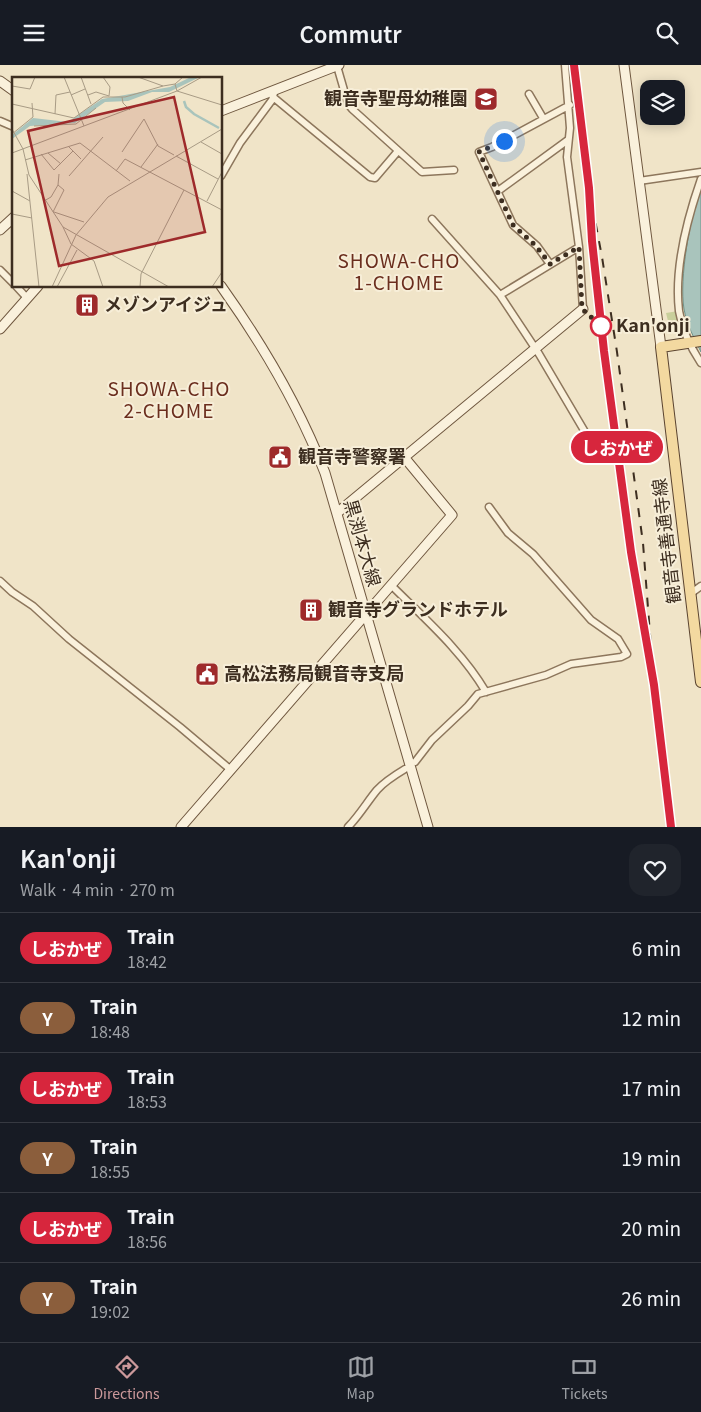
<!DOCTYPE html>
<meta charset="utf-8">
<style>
:root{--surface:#171b24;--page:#20242c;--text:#f1f3f6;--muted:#9ea1a6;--line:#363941;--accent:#cc999b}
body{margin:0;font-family:Georgia,"Noto Sans JP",serif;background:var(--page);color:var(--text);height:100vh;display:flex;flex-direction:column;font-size:19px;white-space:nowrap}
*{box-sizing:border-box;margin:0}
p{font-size:16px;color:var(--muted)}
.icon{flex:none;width:28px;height:28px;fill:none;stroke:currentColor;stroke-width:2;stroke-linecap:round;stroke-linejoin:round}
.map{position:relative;height:762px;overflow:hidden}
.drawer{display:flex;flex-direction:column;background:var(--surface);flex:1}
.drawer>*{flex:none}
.badge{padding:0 10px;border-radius:16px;font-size:18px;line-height:32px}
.fabs{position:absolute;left:640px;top:15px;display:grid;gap:10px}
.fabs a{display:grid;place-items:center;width:45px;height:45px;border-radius:10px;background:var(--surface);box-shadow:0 2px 12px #0003;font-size:25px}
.you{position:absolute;width:25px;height:25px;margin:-12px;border:4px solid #fff;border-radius:50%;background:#1a73e8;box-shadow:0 0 0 8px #1a73e833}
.map>.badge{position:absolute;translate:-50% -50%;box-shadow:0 0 0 2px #fff}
.round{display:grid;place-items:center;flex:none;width:52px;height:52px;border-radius:15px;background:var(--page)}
.headline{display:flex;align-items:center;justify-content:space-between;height:85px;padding:0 20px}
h1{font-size:24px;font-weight:600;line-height:38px}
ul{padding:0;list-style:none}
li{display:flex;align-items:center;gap:15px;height:70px;padding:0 20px;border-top:1px solid var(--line)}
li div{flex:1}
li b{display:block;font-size:19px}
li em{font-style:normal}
li .badge{min-width:55px;font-weight:700;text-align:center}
header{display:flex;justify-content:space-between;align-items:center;height:65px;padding:0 20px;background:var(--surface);font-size:22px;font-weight:600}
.dock{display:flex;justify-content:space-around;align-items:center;height:70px;border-top:1px solid var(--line);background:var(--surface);font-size:14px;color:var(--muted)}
.dock a{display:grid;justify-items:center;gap:2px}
.dock .selected{color:var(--accent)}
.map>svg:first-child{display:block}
</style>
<header><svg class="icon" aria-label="menu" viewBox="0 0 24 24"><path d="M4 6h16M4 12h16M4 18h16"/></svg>Commutr<svg class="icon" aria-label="search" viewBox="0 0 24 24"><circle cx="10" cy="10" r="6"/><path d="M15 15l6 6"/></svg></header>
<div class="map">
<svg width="701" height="762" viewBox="0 0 701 762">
<rect width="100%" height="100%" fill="#f0e4c8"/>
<path fill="#c9cf9b" d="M678,246L682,266L676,267L669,260L666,248Z"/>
<path fill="#a9c4bc" stroke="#6f938a" d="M701,122V287C694,273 687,260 684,244C679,214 690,151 701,122Z"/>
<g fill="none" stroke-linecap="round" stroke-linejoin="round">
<g stroke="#8d765c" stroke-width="9">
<path id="street" d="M565,0L570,63L567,92L579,182L583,244
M337,1L348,39L352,44L422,107L454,105
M529,29L543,53
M273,32L370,112L375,113L398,86
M0,56L14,62
M221,111L240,78L272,35L274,28
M701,114C687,154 674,203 679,246C682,264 691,283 701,298
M639,116L701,107
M498,126L568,75
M432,154L500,230L539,289L585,367
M550,199L537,181L513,160L479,87L492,82L570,40
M0,205L14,219
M16,221L27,233
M500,230L579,182
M0,516L12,527L33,541L69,574L180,662L231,705
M392,521C425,554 462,586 486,627
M690,529L701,521
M415,697L432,675L468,641L478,629L546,610L571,599L621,592L627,589L618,574L591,555L533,489L508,468L489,442
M348,762C359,751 367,737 377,725C385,716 395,710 405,704"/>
</g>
<g stroke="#6f573f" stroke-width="11">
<path id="secondary" d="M624,0L661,282
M0,16L14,26
M221,46L339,0
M0,165L14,152
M221,221C263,280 299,341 325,408L428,762
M0,264L38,221
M337,448L583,244
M181,762L452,450L404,392"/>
</g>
<g stroke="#5b4430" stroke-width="12">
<path id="primary" d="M701,276L661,282L701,617"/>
</g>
<use href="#street" stroke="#faf1dc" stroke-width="6"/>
<use href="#secondary" stroke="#faf1dc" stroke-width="9"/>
<use href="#primary" stroke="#f3d9a0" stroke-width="10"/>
<path stroke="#3d2e20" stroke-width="2" stroke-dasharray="9 9" stroke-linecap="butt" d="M574,0L590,130
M589,123L602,192L617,287L643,478L654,621L672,762
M591,160L604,286L631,487L643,564"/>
</g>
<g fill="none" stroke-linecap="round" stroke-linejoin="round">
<g stroke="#fff" stroke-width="11">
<path id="line" d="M574,0L589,123L592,176L604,286L631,487L654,620L671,762"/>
</g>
<use href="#line" stroke="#d7263d" stroke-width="8"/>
<path stroke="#3d2e20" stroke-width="5" stroke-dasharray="0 9" d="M504,76L479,87L513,160L536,181L550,199L579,182L582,244L601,261"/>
</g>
<defs>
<g id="school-square" transform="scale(1.25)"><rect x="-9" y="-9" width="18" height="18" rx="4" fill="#9e2a2b" stroke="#f7eed8"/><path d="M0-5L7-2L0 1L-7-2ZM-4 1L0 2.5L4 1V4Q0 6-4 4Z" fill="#fff"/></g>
<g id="building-square" transform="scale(1.25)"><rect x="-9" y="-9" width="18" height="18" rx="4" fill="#9e2a2b" stroke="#f7eed8"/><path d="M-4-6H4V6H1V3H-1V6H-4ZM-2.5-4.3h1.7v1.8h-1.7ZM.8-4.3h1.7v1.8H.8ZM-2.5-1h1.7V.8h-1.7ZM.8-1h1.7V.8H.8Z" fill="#fff"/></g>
<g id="civic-square" transform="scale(1.25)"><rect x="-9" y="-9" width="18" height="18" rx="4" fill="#9e2a2b" stroke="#f7eed8"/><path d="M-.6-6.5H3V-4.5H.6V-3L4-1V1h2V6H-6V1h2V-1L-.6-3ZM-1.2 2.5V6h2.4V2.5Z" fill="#fff"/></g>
</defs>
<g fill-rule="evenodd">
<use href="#school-square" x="486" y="34"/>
<use href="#building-square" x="87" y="240"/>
<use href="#civic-square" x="280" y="392"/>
<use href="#building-square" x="311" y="545"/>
<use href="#civic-square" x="207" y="609"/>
</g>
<circle fill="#fff" stroke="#d7263d" stroke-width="2.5" cx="601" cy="261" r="10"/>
<g text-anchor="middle" stroke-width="4" stroke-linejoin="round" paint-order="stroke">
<g font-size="18" font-weight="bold" fill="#3d2e20" stroke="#f7eed8" text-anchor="start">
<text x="468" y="40" text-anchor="end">観音寺聖母幼稚園</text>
<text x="104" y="246">メゾンアイジュ</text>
<text x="298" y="398">観音寺警察署</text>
<text x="328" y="551">観音寺グランドホテル</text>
<text x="224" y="615">高松法務局観音寺支局</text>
</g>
<g font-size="18" font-weight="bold" fill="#3d2e20" stroke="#f7eed8" text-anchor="start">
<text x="616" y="267">Kan'onji</text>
</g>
<g font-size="18" fill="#3d2e20" stroke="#f7eed8">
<text transform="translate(667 476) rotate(-97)" y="6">観音寺善通寺線</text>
<text transform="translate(362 478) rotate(74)" y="6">黒渕本大線</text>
</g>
<g font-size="19" letter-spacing="1" fill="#6b2e1e" stroke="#f7eed8">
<text x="399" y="203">SHOWA-CHO<tspan x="399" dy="22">1-CHOME</tspan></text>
<text x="169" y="331">SHOWA-CHO<tspan x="169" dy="22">2-CHOME</tspan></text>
</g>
</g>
<g transform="translate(12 12)">
<rect width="210" height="210" fill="#f0e4c8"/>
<path d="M179,0H188L157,15H140L116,24L93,25L63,46L18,49L0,62V58L21,41L56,45L90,22L158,10Z" fill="#a9c4bc"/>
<path fill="none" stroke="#a9c4bc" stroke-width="2.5" d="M172,24L174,30L182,37L207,51"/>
<path fill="none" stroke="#a89b85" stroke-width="1" d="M52,0L72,49M69,0L79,27M126,0L151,9L163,7M0,9L18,12L23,0M165,14L190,0M165,14L210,28M165,14L163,7L171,0M59,18L73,12M76,18L84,15L97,19L98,10L91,0M110,20L111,26L118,33M0,27L62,41L91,20H113L151,9M43,37L44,18L58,15M132,42L146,69L162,78M22,49L64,47L84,31M0,52L11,72L17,98L51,150L157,210M0,57L21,40L20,26M189,65L210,77M56,69L69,82M110,75L132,42M0,76L165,14M36,76L49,87M29,77L42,93L61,74M164,79L206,102M13,83L68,66L118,104M129,90L146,67M104,94L113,82L210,133M15,97L27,210M57,99L91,60M0,114L18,124M32,124L39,120L46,108L47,97M195,124L210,95M41,135L52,113L46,108M42,135L72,145M0,137L20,141M51,150L59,167L82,184L91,210M40,210L64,158L96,120L210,52M45,210L65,173M128,210L129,197L172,113M200,210L210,195"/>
<path fill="#9e2a2b" fill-opacity="0.15" stroke="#9e2a2b" stroke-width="2.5" d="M162,20L193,155L47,189L16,54Z"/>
<rect width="210" height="210" fill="none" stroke="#3d2e20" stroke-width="2.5"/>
</g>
</svg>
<div class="fabs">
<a><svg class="icon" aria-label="layers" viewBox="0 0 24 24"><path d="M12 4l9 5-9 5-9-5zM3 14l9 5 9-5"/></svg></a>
</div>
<div class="you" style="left:504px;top:76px"></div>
<b class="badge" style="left:617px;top:382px;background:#d7263d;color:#fff">しおかぜ</b>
</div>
<section class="drawer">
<div class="headline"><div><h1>Kan'onji</h1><p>Walk · 4 min · 270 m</p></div><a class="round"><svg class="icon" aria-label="heart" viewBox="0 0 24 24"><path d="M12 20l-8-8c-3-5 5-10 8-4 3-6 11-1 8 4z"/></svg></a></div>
<ul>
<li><span class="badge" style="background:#d7263d;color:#fff">しおかぜ</span><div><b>Train</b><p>18:42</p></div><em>6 min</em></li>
<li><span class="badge" style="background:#8b5e3c;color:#fff">Y</span><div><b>Train</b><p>18:48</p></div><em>12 min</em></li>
<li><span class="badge" style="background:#d7263d;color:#fff">しおかぜ</span><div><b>Train</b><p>18:53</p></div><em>17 min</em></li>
<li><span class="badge" style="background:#8b5e3c;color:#fff">Y</span><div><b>Train</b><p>18:55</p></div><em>19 min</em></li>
<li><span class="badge" style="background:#d7263d;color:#fff">しおかぜ</span><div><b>Train</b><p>18:56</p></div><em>20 min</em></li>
<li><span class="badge" style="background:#8b5e3c;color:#fff">Y</span><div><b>Train</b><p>19:02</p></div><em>26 min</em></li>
</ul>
</section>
<nav class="dock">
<a class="selected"><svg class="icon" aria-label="directions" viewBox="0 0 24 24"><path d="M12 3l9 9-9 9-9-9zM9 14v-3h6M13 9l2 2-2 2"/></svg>Directions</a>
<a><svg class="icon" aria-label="map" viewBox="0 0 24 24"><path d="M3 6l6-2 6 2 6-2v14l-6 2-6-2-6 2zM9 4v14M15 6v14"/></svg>Map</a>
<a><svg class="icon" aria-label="tickets" viewBox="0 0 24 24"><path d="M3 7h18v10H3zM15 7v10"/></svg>Tickets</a>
</nav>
